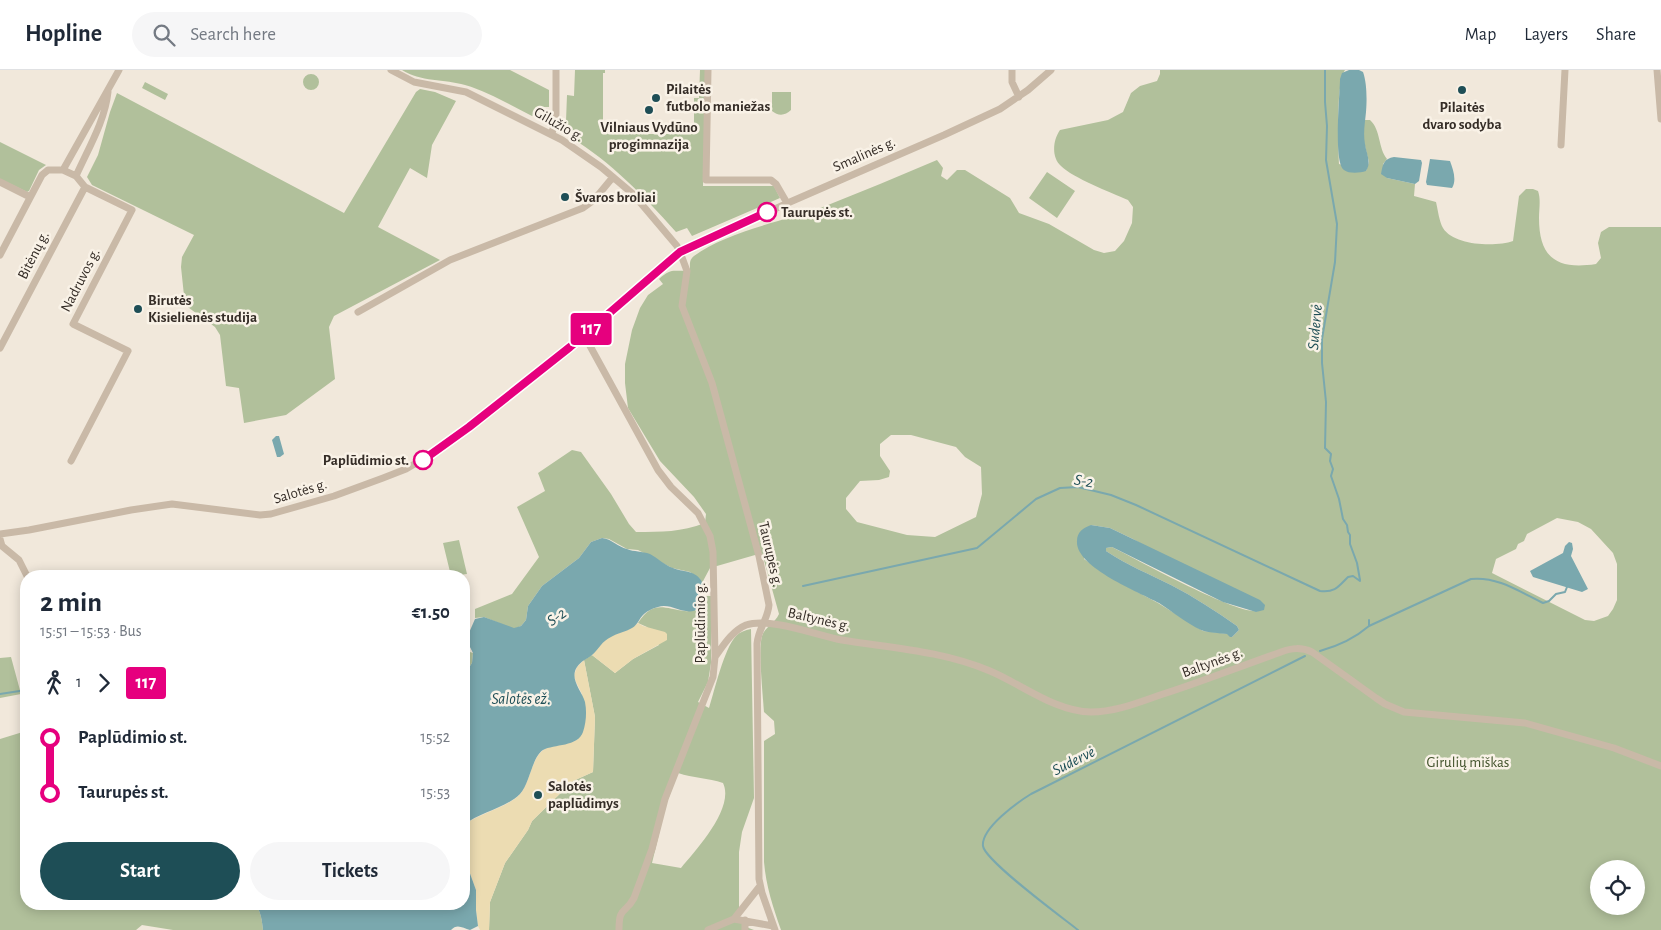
<!DOCTYPE html>
<meta charset="utf-8">
<style>
:root{--surface:#fff;--page:#f6f6f7;--text:#1f2937;--muted:#747a83;--line:#e0e1e3;--accent:#1e4e56}
body{margin:0;font-family:"Alegreya Sans",sans-serif;background:var(--page);color:var(--text);height:100vh;display:flex;flex-direction:column;font-size:19px;white-space:nowrap}
*{box-sizing:border-box;margin:0}
p{font-size:16px;color:var(--muted)}
.icon{flex:none;width:28px;height:28px;fill:none;stroke:currentColor;stroke-width:2;stroke-linecap:round;stroke-linejoin:round}
.map{position:relative;flex:1;overflow:hidden}
.side{position:absolute;left:20px;top:500px;width:450px;height:340px;display:flex;flex-direction:column;background:var(--surface);border-radius:20px;box-shadow:0 2px 12px #0003}
.side>*{flex:none}
.badge{padding:0 10px;border-radius:4px;font-size:18px;line-height:32px}
.fabs{position:absolute;left:1590px;top:790px;display:grid;gap:10px}
.fabs a{display:grid;place-items:center;width:55px;height:55px;border-radius:50%;background:var(--surface);box-shadow:0 2px 12px #0003;font-size:25px}
.map>.badge{position:absolute;translate:-50% -50%;box-shadow:0 0 0 2px #fff}
.legs{display:flex;align-items:center;gap:8px;height:55px;padding:0 20px;font-size:16px}
.legs p{margin-inline-start:auto}
.summary{display:flex;align-items:center;justify-content:space-between;height:85px;padding:0 20px}
h1{font-size:28px;font-weight:700;line-height:38px}
.primary-button{display:flex;gap:10px;margin-top:auto;padding:10px 20px}
.primary-button a{flex:1;height:58px;border-radius:30px;background:var(--accent);color:#fff;font-size:20px;font-weight:700;line-height:58px;text-align:center}
.primary-button a+a{background:var(--page);color:var(--text)}
ul{padding:0 20px;list-style:none}
li{display:flex;align-items:center;gap:18px;height:55px;font-size:19px}
li i{display:grid;place-items:center;width:8px;height:100%;margin:0 6px;background:currentColor}
li i::after{content:'';width:12px;height:12px;margin:-6px;border:4px solid;border-radius:50%;background:var(--surface)}
li p{margin-inline-start:auto}
li:first-child i{background:linear-gradient(#0000 50%,currentColor 0)}
li:last-child i{background:linear-gradient(currentColor 50%,#0000 0)}
header{display:flex;align-items:center;gap:30px;box-sizing:border-box;height:70px;padding:0 25px;background:var(--surface);border-bottom:1px solid var(--line)}
header strong{font-size:24px}
nav{display:flex;gap:28px;margin-inline-start:auto;font-size:18px}
.search{width:350px;height:45px;background:var(--page);display:flex;align-items:center;gap:12px;box-sizing:border-box;padding:0 18px;border-radius:28px;color:var(--muted);font-size:19px}
.map>svg:first-child{display:block}
</style>
<header>
<strong>Hopline</strong>
<div class="search"><svg class="icon" aria-label="search" viewBox="0 0 24 24"><circle cx="10" cy="10" r="6"/><path d="M15 15l6 6"/></svg>Search here</div>
<nav><a>Map</a><a>Layers</a><a>Share</a></nav>
</header>
<div class="map">
<svg width="1661" height="860" viewBox="0 0 1661 860">
<rect width="100%" height="100%" fill="#f1e8db"/>
<path fill="#b1c09b" fill-rule="evenodd" d="M402,0H510L549,20V37H544L532,46C510,35 489,22 465,15C445,9 420,12 402,0Z
M575,0H605V3H603V52L609,64H694V28H699L700,0H706L703,116H774L780,128L692,166L687,158L676,162C644,126 611,92 570,67L572,65L565,56L566,51L567,25L574,26Z
M1160,0H1345C1336,13 1338,75 1339,94L1366,101L1369,92L1364,72V50H1370C1381,60 1378,78 1387,89L1383,94L1387,108L1415,114L1414,126L1436,132C1438,140 1439,151 1443,158C1454,176 1496,177 1513,171L1519,126L1526,119H1533L1538,121C1541,129 1539,139 1539,148C1539,188 1557,200 1596,194L1601,188L1598,173L1601,162L1609,157H1661V860H781C773,837 766,816 764,792V671L775,664L774,651L764,642C763,626 758,579 762,566C765,557 775,553 779,544L762,483L710,498L702,513L700,509L690,502L672,498L638,480L627,479L609,469L602,468L591,472L579,488L542,516L528,536L526,550L521,556L514,559L484,547L475,548V539L512,524L539,487L517,437L545,421L538,403L572,380L581,382L611,424L629,454L636,462C662,462 681,462 705,453L706,444L694,427L660,391L628,338L625,313V294L632,260L640,238L648,225L663,214L659,209C673,196 674,203 690,200C690,194 689,190 694,186C726,162 784,151 823,137C861,122 899,106 937,90L943,98L941,106L947,110L957,100H965L1010,128L1019,143L1049,154L1094,180L1104,183L1115,181L1124,171L1132,153L1133,137L1128,130C1110,122 1073,108 1061,96C1051,87 1053,70 1060,60L1108,50L1123,42L1131,23L1140,16L1157,11L1160,4ZM891,365H911L956,377L965,387L981,397L982,424L976,447L935,467L907,465L857,452L846,439V428L860,411L879,410L889,407L890,401L880,386V374ZM1557,448L1578,452L1591,459L1613,483L1617,494V530L1613,539L1608,546L1594,551L1585,550L1492,503L1496,489L1516,479L1518,474L1524,471L1527,464ZM1091,455L1110,458L1133,469L1258,541C1237,545 1136,489 1112,477L1106,478V481C1127,495 1149,504 1171,515C1194,527 1216,541 1237,556L1239,560L1232,567L1228,564L1203,561L1195,556L1158,533L1115,510L1084,489ZM1599,799H1636V836H1599Z
M303 12a8 8 0 1 1 16 0a8 8 0 1 1-16 0Z
M145,12L168,24L165,30L142,18Z
M420,19L435,22L456,31L432,75L427,108L410,98L378,157L440,190L334,246L329,257L335,309L286,345L244,353L239,318L226,316L220,265L215,257L185,235L181,197L182,187L194,165L92,115L87,107L98,85L110,42L117,23L344,143L416,22Z
M772,22H791V40C785,46 778,46 772,41Z
M0,72L46,95L39,100L29,121L27,122L0,109Z
M1047,102L1075,121L1057,148L1029,128Z
M459,470L467,504L451,506L443,473Z
M703,526H711V593L708,612L698,632L709,638C715,619 724,579 736,566C740,562 745,560 751,559L754,728L742,762L739,782V849L746,857L754,860H489L490,832L505,793L528,760L532,751L573,711L593,702L595,647L584,590L592,585L615,603L633,589L659,575L647,557L638,553C653,530 663,538 685,541C690,542 696,539 701,537ZM678,703C693,708 708,708 723,713C735,738 696,780 681,798L652,793L666,735Z
M464,580L473,583L472,593L464,605Z
M11,587L21,624L0,628V588Z
M26,661V834H255C261,841 262,851 263,860H173L142,855L136,860H0V669Z"/>
<path fill="#ecdcb2" d="M638,553L643,556L665,562L667,564V570L633,589L615,603L592,585C597,578 602,572 609,567C619,562 629,561 638,553Z
M584,590L595,647L593,702L573,711L532,751L528,760L505,793L490,832L489,860H480L478,856L476,840V820L464,787V755C479,743 510,737 521,723C530,712 532,686 545,679C555,674 568,674 578,669L582,624L576,612L574,605L577,597Z"/>
<path fill="#7aa8ae" d="M1349,0H1359L1363,2C1367,13 1367,30 1366,42C1365,53 1363,63 1365,74C1366,83 1372,92 1366,101C1360,103 1349,104 1344,100C1333,93 1340,23 1340,9L1342,3Z
M1394,87L1421,90L1422,93L1419,111L1415,114L1387,108L1381,104C1383,93 1384,89 1394,87Z
M1430,89L1450,91C1453,99 1457,110 1452,118L1427,115L1426,112Z
M276,366H279L284,384L280,387H277L272,370Z
M1091,455L1110,458L1260,530L1265,535L1264,540L1256,542L1223,532L1112,477L1106,478V481C1127,495 1149,504 1171,515C1194,527 1216,541 1237,556L1239,560L1232,567H1230L1227,564C1219,563 1208,563 1201,560C1186,553 1173,542 1159,533C1139,522 1075,497 1077,471C1077,462 1083,458 1091,455Z
M602,468C612,469 618,477 627,479C634,482 642,481 650,484C658,488 664,495 673,498C682,502 694,500 701,510C705,517 702,529 701,537C686,549 673,532 658,537C654,538 647,541 644,544C639,548 638,555 632,558C626,562 617,563 611,567C602,571 599,579 592,585C587,589 581,591 577,597C569,609 582,621 585,632C587,642 586,653 583,662C578,677 554,674 543,680C532,687 530,713 520,724C506,738 480,742 464,755V605L472,593L473,583L468,573V565L475,549L484,547L514,558L521,556L526,550L528,536L542,516L579,488L591,472Z
M1569,472L1572,473L1573,479L1571,486L1588,519L1582,522L1533,507L1530,501L1563,483L1565,476Z
M464,787L476,820V840L478,856L470,860C463,858 457,853 451,860H263C262,851 261,841 255,834H464Z"/>
<g fill="none" stroke-linecap="round" stroke-linejoin="round">
<path stroke="#7aa8ae" stroke-width="2" d="M1325,0V32L1327,56L1326,90L1337,154L1335,192L1322,269V293L1326,332L1325,378L1331,384L1330,391L1333,399L1331,406L1339,429L1343,449L1347,455L1348,462L1350,465V474L1357,493L1360,510
M803,516L977,478L1036,429L1060,418L1078,417L1111,425L1136,435L1320,521C1335,523 1339,516 1348,507L1353,506L1360,511
M1369,556L1471,509C1497,506 1520,522 1543,533L1549,531L1556,524L1565,522L1567,517
M1320,581C1338,576 1355,568 1369,556V550
M0,624L26,620
M1078,860C1063,848 985,791 983,776C981,758 1018,732 1031,724L1305,586"/>
<path stroke="#c9b9a7" stroke-width="7" d="M391,0L414,12L466,22L562,70L601,97L633,124L677,176L680,182L687,201L682,236L712,313L759,486L769,535C768,549 758,559 757,574L759,809L762,823L775,860
M708,0L706,110H771L776,114L787,133
M1012,0V12L1019,27
M1657,0L1661,49
M552,64L556,44V0
M1561,75L1565,0
M63,100L119,0
M76,106C88,79 105,51 108,22
M0,112L30,127
M0,185L42,105L48,100H63L76,106L85,117L132,140L73,254L128,281L71,391
M358,242L450,190L583,138L594,130L613,107
M584,265L658,400L671,417L698,443L710,466L713,482L715,587L713,607L665,729L652,779L634,828C625,845 619,835 619,860
M0,278L85,117
M0,464L29,460L131,440L172,434L260,445L271,444L334,426L383,408L406,399L423,389L469,357L584,265L680,182L790,132L944,65L1000,39L1028,20L1051,0
M0,469L2,476L19,490L27,506
M715,587C723,576 732,561 746,555C770,547 816,565 842,570C892,578 943,581 990,601C1021,614 1056,642 1091,642C1115,642 1137,633 1160,625C1201,612 1241,596 1281,582C1292,578 1301,577 1312,582L1376,628L1385,634L1404,642L1525,653L1614,678L1661,696
M734,849L773,856
M745,850V860
M708,860L734,849L760,816"/>
</g>
<g fill="none" stroke-linecap="round" stroke-linejoin="round">
<g stroke="#fff" stroke-width="11">
<path id="line-1" d="M423,390L469,357L570,277L680,182L767,142"/>
</g>
<use href="#line-1" stroke="#e6007e" stroke-width="8"/>
</g>
<g fill="#1e4e56" stroke="#f9f2e7" stroke-width="2">
<circle cx="1462" cy="20" r="5"/>
<circle cx="656" cy="28" r="5"/>
<circle cx="649" cy="40" r="5"/>
<circle cx="565" cy="127" r="5"/>
<circle cx="138" cy="239" r="5"/>
<circle cx="538" cy="725" r="5"/>
</g>
<g fill="#fff" stroke="#e6007e" stroke-width="2.5">
<circle cx="767" cy="142" r="9"/>
<circle cx="423" cy="390" r="9"/>
</g>
<g text-anchor="middle" stroke-width="5" stroke-linejoin="round" paint-order="stroke">
<g font-size="15" font-weight="bold" fill="#352d27" stroke="#f9f2e7" text-anchor="start">
<text x="666" y="24">Pilaitės<tspan x="666" dy="17">futbolo maniežas</tspan></text>
<text x="1462" y="42" text-anchor="middle">Pilaitės<tspan x="1462" dy="17">dvaro sodyba</tspan></text>
<text x="649" y="62" text-anchor="middle">Vilniaus Vydūno<tspan x="649" dy="17">progimnazija</tspan></text>
<text x="575" y="132">Švaros broliai</text>
<text x="148" y="235">Birutės<tspan x="148" dy="17">Kisielienės studija</tspan></text>
<text x="548" y="721">Salotės<tspan x="548" dy="17">paplūdimys</tspan></text>
</g>
<g font-size="15" fill="#352d27" stroke="#f9f2e7">
<text transform="translate(559 54) rotate(30)" y="5">Gilužio g.</text>
<text transform="translate(864 84) rotate(-24)" y="5">Smalinės g.</text>
<text transform="translate(33 185) rotate(-63)" y="5">Bitėnų g.</text>
<text transform="translate(80 210) rotate(-63)" y="5">Nadruvos g.</text>
<text transform="translate(300 421) rotate(-17)" y="5">Salotės g.</text>
<text transform="translate(771 484) rotate(77)" y="5">Taurupės g.</text>
<text transform="translate(819 549) rotate(13)" y="5">Baltynės g.</text>
<text transform="translate(700 553) rotate(-90)" y="5">Paplūdimio g.</text>
<text transform="translate(1212 592) rotate(-20)" y="5">Baltynės g.</text>
</g>
<g font-size="15" font-weight="bold" fill="#352d27" stroke="#f9f2e7" text-anchor="start">
<text x="781" y="147">Taurupės st.</text>
<text x="409" y="395" text-anchor="end">Paplūdimio st.</text>
</g>
<g font-size="15" fill="#42532c" stroke="#f9f2e7">
<text x="1468" y="697">Girulių miškas</text>
</g>
<g font-size="16" font-style="italic" fill="#1e4e56" stroke="#f9f2e7">
<text transform="translate(1314 257) rotate(-85)" y="6">Sudervė</text>
<text transform="translate(1084 410) rotate(10)" y="6">S-2</text>
<text transform="translate(556 546) rotate(-35)" y="6">S-2</text>
<text x="521" y="634">Salotės ež.</text>
<text transform="translate(1073 690) rotate(-27)" y="6">Sudervė</text>
</g>
</g>
</svg>
<div class="fabs">
<a><svg class="icon" aria-label="locate" viewBox="0 0 24 24"><circle cx="12" cy="12" r="6"/><path d="M12 2v4M12 18v4M2 12h4M18 12h4"/></svg></a>
</div>
<b class="badge" style="left:591px;top:259px;background:#e6007e;color:#fff">117</b>
<section class="side">
<div class="summary"><div><h1>2 min</h1><p>15:51 – 15:53 · Bus</p></div><b>€1.50</b></div>
<div class="legs"><svg class="icon" aria-label="walk" viewBox="0 0 24 24"><circle cx="13" cy="4" r="2"/><path d="M13 8l-2 6 4 7M11 14l-3 7M7 12l3-4h3l4 4"/></svg>1<svg class="icon" aria-label="forward" viewBox="0 0 24 24"><path d="M9 5l7 7-7 7"/></svg><b class="badge" style="background:#e6007e;color:#fff">117</b></div>
<ul>
<li><i style="color:#e6007e"></i><b>Paplūdimio st.</b><p>15:52</p></li>
<li><i style="color:#e6007e"></i><b>Taurupės st.</b><p>15:53</p></li>
</ul>
<div class="primary-button"><a>Start</a><a>Tickets</a></div>
</section>
</div>
